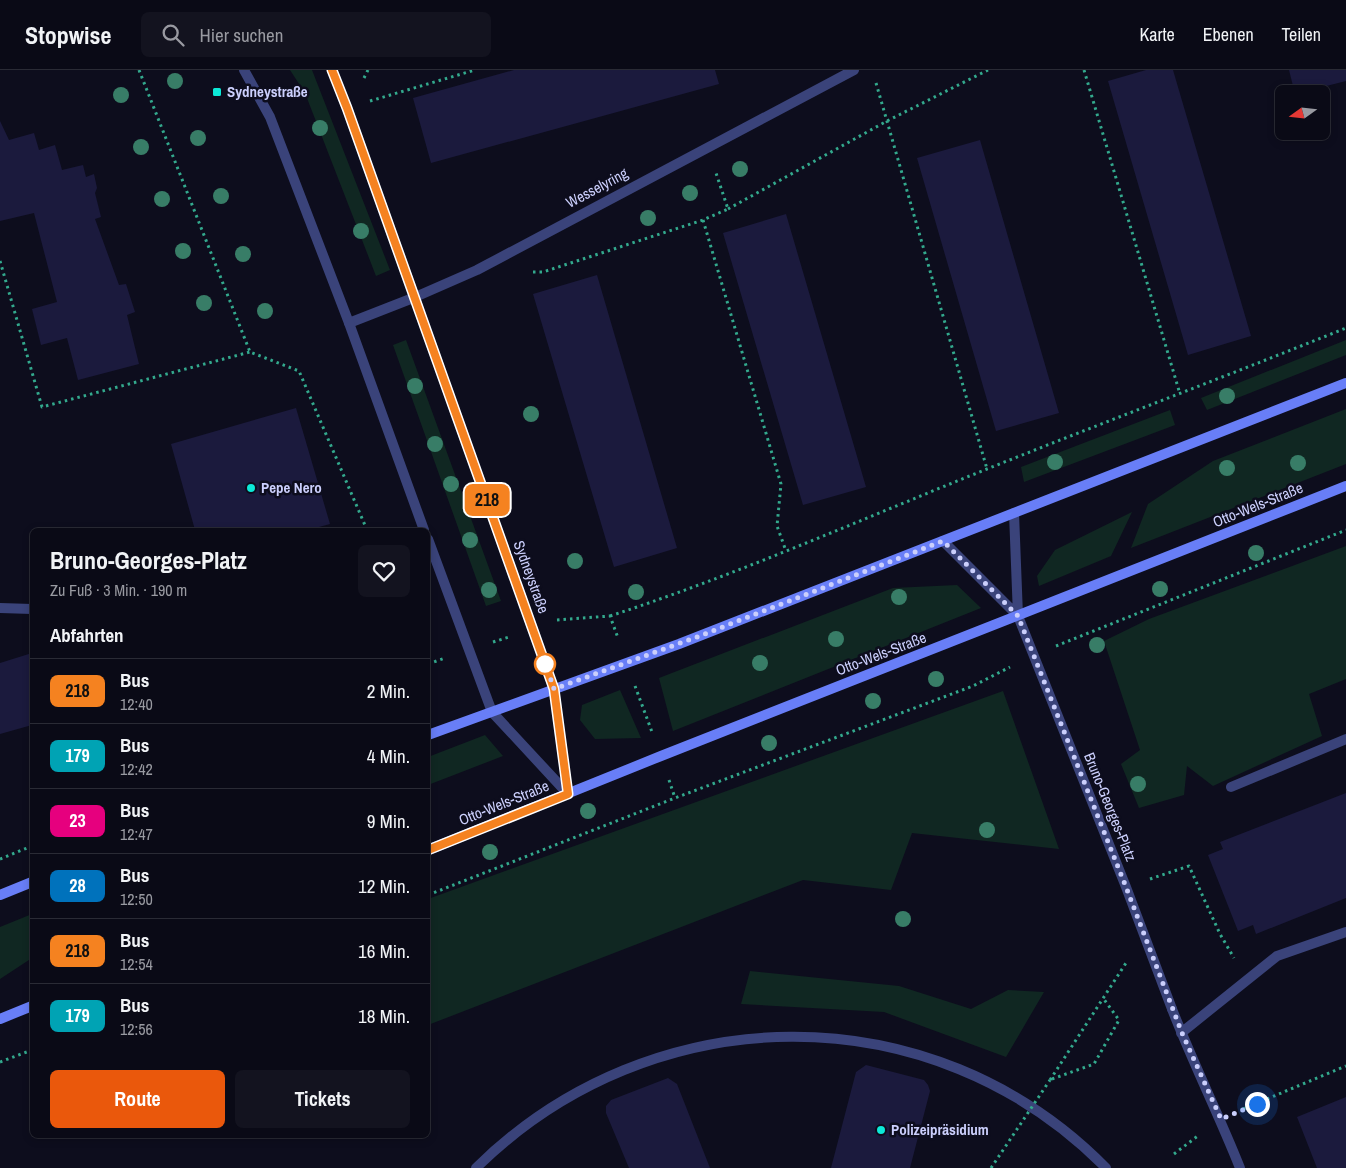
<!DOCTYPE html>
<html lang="de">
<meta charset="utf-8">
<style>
:root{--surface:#0a0a16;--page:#13131f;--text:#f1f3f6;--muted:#999aa1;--line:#2a2b35;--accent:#ea580c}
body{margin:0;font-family:"Archivo Narrow",sans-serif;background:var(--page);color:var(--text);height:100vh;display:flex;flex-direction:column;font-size:19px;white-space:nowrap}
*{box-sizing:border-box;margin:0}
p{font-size:16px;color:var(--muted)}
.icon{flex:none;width:28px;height:28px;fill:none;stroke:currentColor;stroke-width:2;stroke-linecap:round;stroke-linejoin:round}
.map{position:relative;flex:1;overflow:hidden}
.details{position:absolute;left:30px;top:458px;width:400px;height:610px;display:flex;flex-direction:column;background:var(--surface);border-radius:8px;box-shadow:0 2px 8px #0003,0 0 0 1px var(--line)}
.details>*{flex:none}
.badge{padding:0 10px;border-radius:8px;font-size:18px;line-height:32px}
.needle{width:32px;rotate:255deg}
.tools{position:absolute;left:1275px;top:15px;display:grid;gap:10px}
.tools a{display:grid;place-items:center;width:55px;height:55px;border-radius:8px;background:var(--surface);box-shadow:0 2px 8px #0003,0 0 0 1px var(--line);font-size:25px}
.you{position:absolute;width:25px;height:25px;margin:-12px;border:4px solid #fff;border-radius:50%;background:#1a73e8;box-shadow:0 0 0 8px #1a73e833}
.map>.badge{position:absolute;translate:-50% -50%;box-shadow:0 0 0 2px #fff}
h2{padding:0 20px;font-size:19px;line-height:45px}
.round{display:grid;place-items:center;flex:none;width:52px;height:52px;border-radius:8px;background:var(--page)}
.head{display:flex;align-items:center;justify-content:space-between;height:85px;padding:0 20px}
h1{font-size:24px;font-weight:700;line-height:38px}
.cta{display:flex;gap:10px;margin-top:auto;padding:10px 20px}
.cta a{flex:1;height:58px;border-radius:8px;background:var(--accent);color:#fff;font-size:20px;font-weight:700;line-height:58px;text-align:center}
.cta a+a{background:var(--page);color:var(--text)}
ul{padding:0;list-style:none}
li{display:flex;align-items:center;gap:15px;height:65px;padding:0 20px;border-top:1px solid var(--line)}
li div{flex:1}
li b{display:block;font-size:19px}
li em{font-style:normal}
li .badge{min-width:55px;font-weight:700;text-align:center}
header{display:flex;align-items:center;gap:30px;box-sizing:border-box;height:70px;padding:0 25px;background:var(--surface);border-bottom:1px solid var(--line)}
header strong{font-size:24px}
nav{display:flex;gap:28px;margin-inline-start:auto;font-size:18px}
.search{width:350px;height:45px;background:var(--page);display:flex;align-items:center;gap:12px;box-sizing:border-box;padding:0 18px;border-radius:8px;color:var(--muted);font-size:19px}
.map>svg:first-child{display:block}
</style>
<header>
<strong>Stopwise</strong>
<div class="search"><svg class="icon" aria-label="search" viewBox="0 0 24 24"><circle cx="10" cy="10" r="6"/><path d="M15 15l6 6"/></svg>Hier suchen</div>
<nav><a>Karte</a><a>Ebenen</a><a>Teilen</a></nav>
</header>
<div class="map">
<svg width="1346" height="1098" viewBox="0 0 1346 1098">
<rect width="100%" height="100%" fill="#0d0d1d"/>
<path fill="#102722" d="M290,0H312L390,200L376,206L305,23Z
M406,270L501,531L486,536L393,275Z
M1346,270V285L1207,340L1201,328Z
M1346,339V394L1131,478L1148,434L1213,391Z
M1170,340L1175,355L1024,412L1021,397Z
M1132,442L1111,486L1039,516L1037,506L1055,480Z
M1346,476V609L1309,624L1322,666L1213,716L1187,696L1184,725L1139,738L1121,694L1140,680L1104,571L1149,549Z
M957,515L981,538L673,661L659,608L893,518Z
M620,620L641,668L595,669L580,650L582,635Z
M1003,621L1059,779L912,763L891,820L803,810L428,955V829Z
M485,665L503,686L428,715V687Z
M32,844V888L0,909V857Z
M750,901L899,916L971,939L1008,920L1044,922L1006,987L884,942L741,934Z"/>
<path fill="#1b1a3d" d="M514,0H715L719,14L431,93L413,28Z
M1146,0H1173L1251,266L1188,285L1108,11Z
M1289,0H1346V11L1295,24Z
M0,51L9,70L34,63L39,80L55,75L62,100L83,95L86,107L94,104L97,118L95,123L101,147L95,149L119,215L126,214L135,242L127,245L139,294L78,310L67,268L41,275L32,239L57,232L34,143L0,151Z
M980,70L1059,343L996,361L917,88Z
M786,144L866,417L803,435L723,163Z
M597,205L677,478L614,497L533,224Z
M296,338L330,454L308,460H195L171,374Z
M32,583V655L0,664V593Z
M1346,723V828L1256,864L1253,855L1238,861L1208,785L1223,779L1220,772Z
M866,995L924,1010L928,1015L930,1021L910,1098H831L856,1002Z
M668,1008L677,1014L710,1098H629L606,1043V1036L611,1030Z
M1346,1027V1098H1317L1297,1047Z"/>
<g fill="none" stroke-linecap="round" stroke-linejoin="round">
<path stroke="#33a98d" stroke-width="3" stroke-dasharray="2.5 4" stroke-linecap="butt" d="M139,0L250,282L299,301L367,460
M1084,0L1180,324
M364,8L368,0
M876,13L987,399
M370,31L475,0
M728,139L887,51L988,0
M703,150L781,414L777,456L786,481
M0,191L42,337L250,282
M533,202H543L703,150L728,139L716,103
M610,546C739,504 862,449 987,399C1107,351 1227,306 1346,258
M557,550L610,546L618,568
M493,572L509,567
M1056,576L1346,460
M428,594L445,588
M635,616L652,662
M669,710L675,728
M0,789L32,776
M1150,809L1189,796L1220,864L1234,888
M428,825L675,728L973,616L1010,597
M0,992L32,980
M1052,1009L1094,994L1119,950L1103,928
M1050,1010L1126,893
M1243,1039L1346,996
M1174,1084L1199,1065"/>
<path stroke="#3a437a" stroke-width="10" d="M0,538L32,539
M1231,717L1346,669
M1172,939C1193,993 1219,1045 1240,1098
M1181,963L1277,886L1346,862
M476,1098C651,925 932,921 1106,1098"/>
<path stroke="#3a437a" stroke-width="10" d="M349,253L413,228L477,200L854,0
M1014,443L1018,546L1126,817L1172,939
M943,471L1018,546"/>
<path stroke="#3a437a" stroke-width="10" d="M244,0L270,47L349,253L424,460
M332,0L347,38L554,619L568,724
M428,469L492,642L568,724"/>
<path stroke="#687ef7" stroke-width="10" d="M428,665L679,574L1346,313
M428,780L661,686L1346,416
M0,825L32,812
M0,949L32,936"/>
<path stroke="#33a98d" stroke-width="3" stroke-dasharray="2.5 4" stroke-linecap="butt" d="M991,1098L1050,1010"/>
</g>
<g fill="#387d67">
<circle cx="175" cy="11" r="8"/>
<circle cx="121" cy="25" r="8"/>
<circle cx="320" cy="58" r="8"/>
<circle cx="198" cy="68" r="8"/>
<circle cx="141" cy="77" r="8"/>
<circle cx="740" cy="99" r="8"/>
<circle cx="690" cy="123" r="8"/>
<circle cx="221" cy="126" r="8"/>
<circle cx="162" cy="129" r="8"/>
<circle cx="648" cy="148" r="8"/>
<circle cx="361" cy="161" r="8"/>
<circle cx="183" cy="181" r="8"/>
<circle cx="243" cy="184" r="8"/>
<circle cx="204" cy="233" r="8"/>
<circle cx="265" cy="241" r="8"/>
<circle cx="415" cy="316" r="8"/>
<circle cx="1227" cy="326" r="8"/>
<circle cx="531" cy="344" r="8"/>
<circle cx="435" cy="374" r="8"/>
<circle cx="1055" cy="392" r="8"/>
<circle cx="1298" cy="393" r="8"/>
<circle cx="1227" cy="398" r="8"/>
<circle cx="451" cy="414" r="8"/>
<circle cx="470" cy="470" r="8"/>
<circle cx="1256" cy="483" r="8"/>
<circle cx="575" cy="491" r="8"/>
<circle cx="1160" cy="519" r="8"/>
<circle cx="489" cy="520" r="8"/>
<circle cx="636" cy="522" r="8"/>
<circle cx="899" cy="527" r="8"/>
<circle cx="836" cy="569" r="8"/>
<circle cx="1097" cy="575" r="8"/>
<circle cx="760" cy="593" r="8"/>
<circle cx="936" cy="609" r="8"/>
<circle cx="873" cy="631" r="8"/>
<circle cx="769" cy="673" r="8"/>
<circle cx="1138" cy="714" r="8"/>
<circle cx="588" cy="741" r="8"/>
<circle cx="987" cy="760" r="8"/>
<circle cx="490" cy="782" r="8"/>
<circle cx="903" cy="849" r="8"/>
</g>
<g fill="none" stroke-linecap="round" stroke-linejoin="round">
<g stroke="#fff" stroke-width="11">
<path id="line" d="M332,0L347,38L554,619L568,724L428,780"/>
</g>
<use href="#line" stroke="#f58220" stroke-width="8"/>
<path stroke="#cbcffc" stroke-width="5" stroke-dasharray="0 9" d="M545,594L544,589L554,619L697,567L943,471L1018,546L1126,817L1182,963L1221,1049L1257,1034"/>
</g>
<g fill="#0ce8d7" stroke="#0d0d1d" stroke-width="2">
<rect x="212" y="17" width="10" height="10" rx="2.5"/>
<circle cx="251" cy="418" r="5"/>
<circle cx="881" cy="1060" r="5"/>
</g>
<circle fill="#fff" stroke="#f58220" stroke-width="2.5" cx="545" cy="594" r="10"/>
<g text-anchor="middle" stroke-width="5" stroke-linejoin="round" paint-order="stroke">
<g font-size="15" font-weight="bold" fill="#cbcffc" stroke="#0d0d1d" text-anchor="start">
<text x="227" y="27">Sydneystraße</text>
<text x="261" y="423">Pepe Nero</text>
<text x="891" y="1065">Polizeipräsidium</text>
</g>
<g font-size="15" fill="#cbcffc" stroke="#0d0d1d">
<text transform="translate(597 118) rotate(-28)" y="5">Wesselyring</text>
<text transform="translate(1258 435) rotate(-22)" y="5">Otto-Wels-Straße</text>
<text transform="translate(531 507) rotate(70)" y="5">Sydneystraße</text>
<text transform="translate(881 584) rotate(-21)" y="5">Otto-Wels-Straße</text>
<text transform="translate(504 733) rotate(-22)" y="5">Otto-Wels-Straße</text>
<text transform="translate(1110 737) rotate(68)" y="5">Bruno-Georges-Platz</text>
</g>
</g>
</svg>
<div class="tools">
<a><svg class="needle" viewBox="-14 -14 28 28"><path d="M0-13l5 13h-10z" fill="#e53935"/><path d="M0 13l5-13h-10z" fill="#999aa1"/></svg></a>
</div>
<div class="you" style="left:1257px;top:1034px"></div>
<b class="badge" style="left:487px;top:430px;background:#f58220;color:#111">218</b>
<section class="details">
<div class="head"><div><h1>Bruno-Georges-Platz</h1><p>Zu Fuß · 3 Min. · 190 m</p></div><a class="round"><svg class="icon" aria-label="heart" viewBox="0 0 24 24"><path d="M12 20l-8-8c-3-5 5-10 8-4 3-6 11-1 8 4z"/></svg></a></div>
<h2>Abfahrten</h2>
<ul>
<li><span class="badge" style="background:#f58220;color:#111">218</span><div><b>Bus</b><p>12:40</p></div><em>2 Min.</em></li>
<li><span class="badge" style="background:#00a3b4;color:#fff">179</span><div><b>Bus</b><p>12:42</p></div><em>4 Min.</em></li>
<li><span class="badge" style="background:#e6007e;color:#fff">23</span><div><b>Bus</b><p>12:47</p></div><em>9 Min.</em></li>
<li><span class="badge" style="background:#0072bc;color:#fff">28</span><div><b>Bus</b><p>12:50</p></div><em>12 Min.</em></li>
<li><span class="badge" style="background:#f58220;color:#111">218</span><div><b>Bus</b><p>12:54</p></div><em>16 Min.</em></li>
<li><span class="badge" style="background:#00a3b4;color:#fff">179</span><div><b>Bus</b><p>12:56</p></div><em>18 Min.</em></li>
</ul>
<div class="cta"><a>Route</a><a>Tickets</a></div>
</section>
</div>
